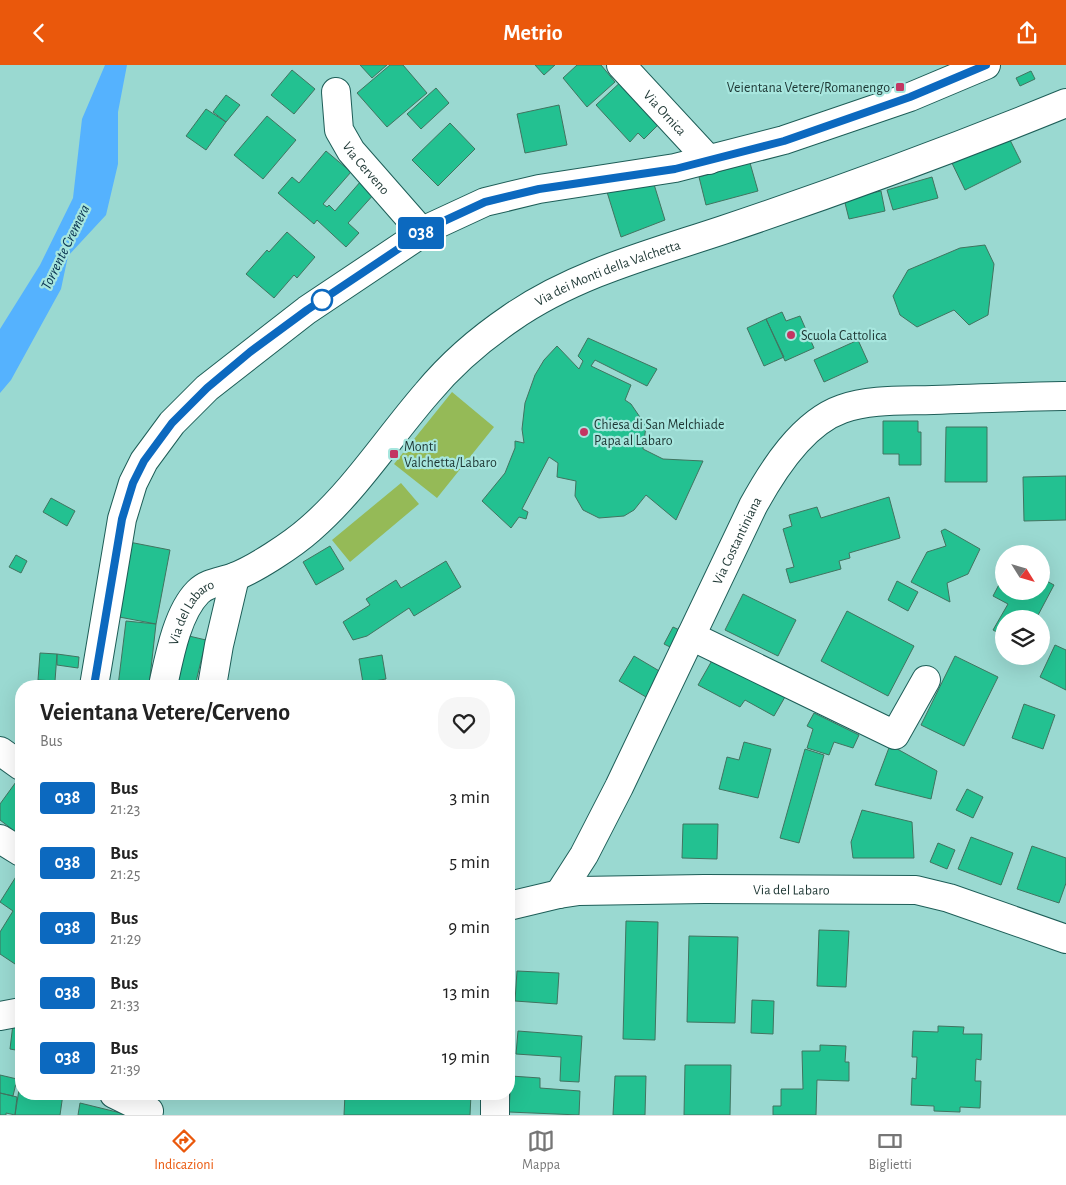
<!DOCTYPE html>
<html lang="it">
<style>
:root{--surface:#fff;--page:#f6f6f6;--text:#222;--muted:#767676;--line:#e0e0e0;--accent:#ea580c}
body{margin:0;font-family:"Alegreya Sans",sans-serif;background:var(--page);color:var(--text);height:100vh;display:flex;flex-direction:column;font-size:19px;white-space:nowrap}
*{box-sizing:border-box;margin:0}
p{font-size:16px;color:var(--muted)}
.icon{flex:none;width:28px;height:28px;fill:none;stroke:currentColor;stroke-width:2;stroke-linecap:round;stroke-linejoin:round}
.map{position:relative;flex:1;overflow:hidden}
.details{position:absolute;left:15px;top:615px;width:500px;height:420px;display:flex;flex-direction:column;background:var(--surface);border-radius:20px;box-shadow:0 5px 20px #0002}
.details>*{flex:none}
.badge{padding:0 10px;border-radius:4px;font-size:18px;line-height:32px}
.needle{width:32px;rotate:127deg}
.buttons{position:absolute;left:995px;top:480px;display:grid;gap:10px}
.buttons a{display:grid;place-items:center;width:55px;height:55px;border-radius:50%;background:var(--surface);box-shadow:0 5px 20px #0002;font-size:25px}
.map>.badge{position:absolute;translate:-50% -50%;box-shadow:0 0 0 2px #fff}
.round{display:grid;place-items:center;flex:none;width:52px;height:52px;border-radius:20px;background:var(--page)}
.head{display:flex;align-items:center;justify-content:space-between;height:85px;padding:0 25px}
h1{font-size:24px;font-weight:700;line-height:38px}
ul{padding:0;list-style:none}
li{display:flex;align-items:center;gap:15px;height:65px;padding:0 25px}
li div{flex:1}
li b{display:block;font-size:19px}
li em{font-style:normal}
li .badge{min-width:55px;font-weight:700;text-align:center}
header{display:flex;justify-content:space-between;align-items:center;height:65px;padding:0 25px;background:var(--accent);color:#fff;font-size:22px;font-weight:700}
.dock{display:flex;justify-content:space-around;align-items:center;height:70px;border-top:1px solid var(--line);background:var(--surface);font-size:14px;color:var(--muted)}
.dock a{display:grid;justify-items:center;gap:2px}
.dock .on{color:var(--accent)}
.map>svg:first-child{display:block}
</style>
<header><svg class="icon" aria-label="back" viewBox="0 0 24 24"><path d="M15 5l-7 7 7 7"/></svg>Metrio<svg class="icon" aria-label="share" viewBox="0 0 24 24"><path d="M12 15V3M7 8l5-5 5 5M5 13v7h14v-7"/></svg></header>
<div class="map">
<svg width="1066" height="1050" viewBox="0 0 1066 1050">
<rect width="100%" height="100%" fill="#9ad9d1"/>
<path fill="#95ba57" d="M452,327L494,362L437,433L394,399Z
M401,418L419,439L350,497L332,475Z"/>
<path fill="#55b2fe" d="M105,0H127L118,47V99L106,150L68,191L61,224L11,315L0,328V264L40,200L73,133L82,54Z"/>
<path fill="#23c191" stroke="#417460" d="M360,0H387L372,13Z
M390,0H403L427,28L387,62L357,28Z
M535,0H555L544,10Z
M577,0H601L615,17L587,42L563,13Z
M292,5L315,24L294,49L271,30Z
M1031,6L1035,14L1020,21L1016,13Z
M625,13L666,52L644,74L638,68L630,77L596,40Z
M436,23L449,38L421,64L407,49Z
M226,30L240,40L226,57L213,47Z
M559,40L567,80L525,88L517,49Z
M206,44L226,57L206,85L186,71Z
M267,51L296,75L263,114L234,90Z
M450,58L475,84L438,121L412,95Z
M1006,67L1021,97L965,125L950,94Z
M326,86L351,107L323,139L327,142L329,140L335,146L361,116L375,128L348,158L359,168L346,182L317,155L314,159L278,128L292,112L299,118Z
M750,98L758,126L706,140L699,112Z
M932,112L938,133L893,145L887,125Z
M653,116L665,155L621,172L607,127Z
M881,126L885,146L849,154L844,134Z
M287,167L315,192L297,213L294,210L274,233L246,209L267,185L269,187Z
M985,180L994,199L988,250L969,260L954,245L917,262L900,250L893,231L908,205L960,183Z
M782,247L786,256L800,251L814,283L785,296L766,254Z
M766,254L784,292L764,301L747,263Z
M588,273L657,304L647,321L595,295L591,301L631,320L625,335L631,339L646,361L643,384L663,394L703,396L676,455L646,430L634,445L624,451L599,453L583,445L575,431L576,416L557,412L558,398L549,392L522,444L528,447L526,454L519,452L511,463L482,436L505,408L515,383V376L524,378L522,364L525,338L535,310L544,295L557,281L579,304L583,296L578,291Z
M858,275L868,297L824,317L814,295Z
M883,356H918V367H921V400H899V389H883Z
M946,362H987V417H945Z
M1066,411V455L1024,456L1023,412Z
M889,432L900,473L849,488L850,493L839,496L841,504L790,518L786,504L794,502L783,464L792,461L789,450L817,442L821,453Z
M51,433L75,446L67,461L43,447Z
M945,464L980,484L968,509L947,518L950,537L911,517L927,487L946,481L941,466Z
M129,477L170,485L156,559L114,551Z
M330,481L344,504L316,520L303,497Z
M16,490L27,496L21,508L9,502Z
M446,496L461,522L414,551L409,543L367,571L353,575L343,557L370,540L366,534L396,515L401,523Z
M1004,510V526H1041V513L1054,520L1036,554H1004V571L993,565L1008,539L993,531Z
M897,516L918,527L908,546L888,535Z
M743,529L796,555L778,591L725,565Z
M847,546L914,581L888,631L821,596Z
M126,556L156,559L149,621H118Z
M673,562L686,568L678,586L664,579Z
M189,571L206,575L195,621H173Z
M1055,580L1066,585V625L1040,612Z
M718,585L789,625L774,651L745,635L740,642L698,620Z
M40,588L57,589L55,616L38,615Z
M57,589L79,592L78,603L57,600Z
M382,590L386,614L363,618L359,594Z
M634,591L661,607L646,632L619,616Z
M955,591L998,612L964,681L921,660Z
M1024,639L1055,650L1043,684L1012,673Z
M814,648L859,670L853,683L834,677L829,690L807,683L813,664L807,661Z
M744,677L771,684L758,733L719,724L727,692L739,695Z
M890,680L937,706L931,734L875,720Z
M805,684L824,690L799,778L780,773Z
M21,710V771L0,755V739Z
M967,724L983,732L973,753L956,745Z
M862,745L912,757L914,793H853L851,777Z
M683,759H718L717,794L682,793Z
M971,772L1013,788L1001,820L958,804Z
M938,778L955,785L947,804L930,797Z
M1032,781L1066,793V818L1059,838L1017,824Z
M17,810L21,813V864L19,867L21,868V903L0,889V867L13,846L0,837Z
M626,856L658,857L655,975L623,974Z
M819,865L849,866L846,922L817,921Z
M689,871L738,872L735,958L687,957Z
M517,906L559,908L557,939L515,936Z
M752,935L774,936L773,969L751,968Z
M13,959L21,960V986L10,984Z
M938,961L964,962L963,969H982L981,995L976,994L975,1016H981L980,1043L960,1042V1047L934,1046V1041L911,1040L912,1013L916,1014L917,992H912L913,966L938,967Z
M518,966L582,971L579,1017L560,1016L561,992L516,989Z
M820,980L846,981L845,997H849V1016L817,1015L816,1050H773V1041H781V1024H803L802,986H820Z
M685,1000H731L730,1050H684Z
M0,1010L17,1014L13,1031L0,1028Z
M511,1011L540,1013V1023L580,1026L579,1050L509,1047Z
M615,1011H646L645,1050H613Z
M20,1018L21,1029H63L60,1050H15Z
M0,1028L17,1032L15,1050L6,1048V1050H0Z
M345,1029H471L470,1050H344Z
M80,1038L129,1050H78Z"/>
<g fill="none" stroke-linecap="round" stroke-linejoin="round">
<g stroke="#1e5e58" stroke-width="30">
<g id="minor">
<path id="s1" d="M621,0L709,95"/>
<path id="s2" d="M336,27L339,65L351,86L422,167"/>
<path d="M691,571L895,670L926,615"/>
<path d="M94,621L122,454L133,418L144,396L172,358L207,323L307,245L431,162L485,137L539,124L675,103L784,75L910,32L986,0"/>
<path id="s3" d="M163,621C169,593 177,548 198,527C208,517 221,517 234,512C255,504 292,480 310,464C355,425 388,373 427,328C451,299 480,274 511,253C574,209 651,189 723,165C839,126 953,84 1066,38"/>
<path d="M212,621L219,580L235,512"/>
<path d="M0,686L21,701"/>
<path d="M0,774L21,787"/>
<path id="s4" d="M559,829L584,790L619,722L753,441C772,406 802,358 842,344C870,334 903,336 933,335C977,333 1022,332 1066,331"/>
<path id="s5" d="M509,841L559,829L579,826L704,824L916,825L949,833L1066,874"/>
<path d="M0,951L21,947"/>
<path d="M114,1029L149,1046"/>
<path d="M495,1050V1029"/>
</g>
</g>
<use href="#minor" stroke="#fff" stroke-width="28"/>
</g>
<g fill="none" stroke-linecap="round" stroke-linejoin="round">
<g stroke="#fff" stroke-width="11">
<path id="line" d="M94,621L122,454L133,418L144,396L172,358L207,323L250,287L307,245L431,162L485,137L539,124L675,104L784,76L910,32L986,0"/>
</g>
<use href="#line" stroke="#0c69bf" stroke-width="8"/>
</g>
<g fill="#c33662" stroke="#a7e6de" stroke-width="2">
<rect x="895" y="17" width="10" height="10" rx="2.5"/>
<circle cx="791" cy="270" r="5"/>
<circle cx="584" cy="367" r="5"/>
<rect x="389" y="384" width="10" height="10" rx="2.5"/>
</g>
<circle fill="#fff" stroke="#0c69bf" stroke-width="2.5" cx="322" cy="235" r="10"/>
<g text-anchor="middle" stroke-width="4.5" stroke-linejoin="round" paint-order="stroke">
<g font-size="14" fill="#1d3633" stroke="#a7e6de" text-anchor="start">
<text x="890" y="27" text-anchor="end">Veientana Vetere/Romanengo</text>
<text x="801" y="275">Scuola Cattolica</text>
<text x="594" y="364">Chiesa di San Melchiade<tspan x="594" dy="16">Papa al Labaro</tspan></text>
<text x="404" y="386">Monti<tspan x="404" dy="16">Valchetta/Labaro</tspan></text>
</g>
<g font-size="14" fill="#1d3633" stroke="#a7e6de">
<text dy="5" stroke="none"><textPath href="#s1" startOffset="65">Via Ornica</textPath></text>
<text dy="5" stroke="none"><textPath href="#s2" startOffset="85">Via Cerveno</textPath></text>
<text dy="5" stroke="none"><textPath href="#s3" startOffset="631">Via dei Monti della Valchetta</textPath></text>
<text dy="5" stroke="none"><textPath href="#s4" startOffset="396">Via Costantiniana</textPath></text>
<text dy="5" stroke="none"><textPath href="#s3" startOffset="81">Via del Labaro</textPath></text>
<text dy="5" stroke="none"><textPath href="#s5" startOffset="284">Via del Labaro</textPath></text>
</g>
<g font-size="15" font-style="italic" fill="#08304e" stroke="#a7e6de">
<text transform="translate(65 182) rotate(-64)" y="5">Torrente Cremera</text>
</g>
</g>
</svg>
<div class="buttons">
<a><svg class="needle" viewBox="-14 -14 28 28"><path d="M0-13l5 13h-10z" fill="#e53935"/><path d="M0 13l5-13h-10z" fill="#767676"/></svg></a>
<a><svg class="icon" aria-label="layers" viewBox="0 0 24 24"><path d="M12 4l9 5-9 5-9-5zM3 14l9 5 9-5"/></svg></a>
</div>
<b class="badge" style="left:421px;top:168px;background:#0c69bf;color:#fff">038</b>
<section class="details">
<div class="head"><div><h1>Veientana Vetere/Cerveno</h1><p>Bus</p></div><a class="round"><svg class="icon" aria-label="heart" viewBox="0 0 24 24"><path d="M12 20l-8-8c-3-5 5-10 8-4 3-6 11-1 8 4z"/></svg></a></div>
<ul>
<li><span class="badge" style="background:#0c69bf;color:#fff">038</span><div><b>Bus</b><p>21:23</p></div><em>3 min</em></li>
<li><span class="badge" style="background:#0c69bf;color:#fff">038</span><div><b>Bus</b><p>21:25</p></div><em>5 min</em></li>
<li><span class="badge" style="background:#0c69bf;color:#fff">038</span><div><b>Bus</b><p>21:29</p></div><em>9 min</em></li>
<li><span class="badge" style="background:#0c69bf;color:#fff">038</span><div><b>Bus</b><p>21:33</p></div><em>13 min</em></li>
<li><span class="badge" style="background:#0c69bf;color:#fff">038</span><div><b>Bus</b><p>21:39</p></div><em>19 min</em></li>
</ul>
</section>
</div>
<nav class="dock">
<a class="on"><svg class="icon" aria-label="directions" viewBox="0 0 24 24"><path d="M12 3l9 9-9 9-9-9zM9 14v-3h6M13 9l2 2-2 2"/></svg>Indicazioni</a>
<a><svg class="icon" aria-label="map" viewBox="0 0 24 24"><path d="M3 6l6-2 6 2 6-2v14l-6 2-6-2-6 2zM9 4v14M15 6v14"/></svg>Mappa</a>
<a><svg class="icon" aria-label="tickets" viewBox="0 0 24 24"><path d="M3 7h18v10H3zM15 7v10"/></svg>Biglietti</a>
</nav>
